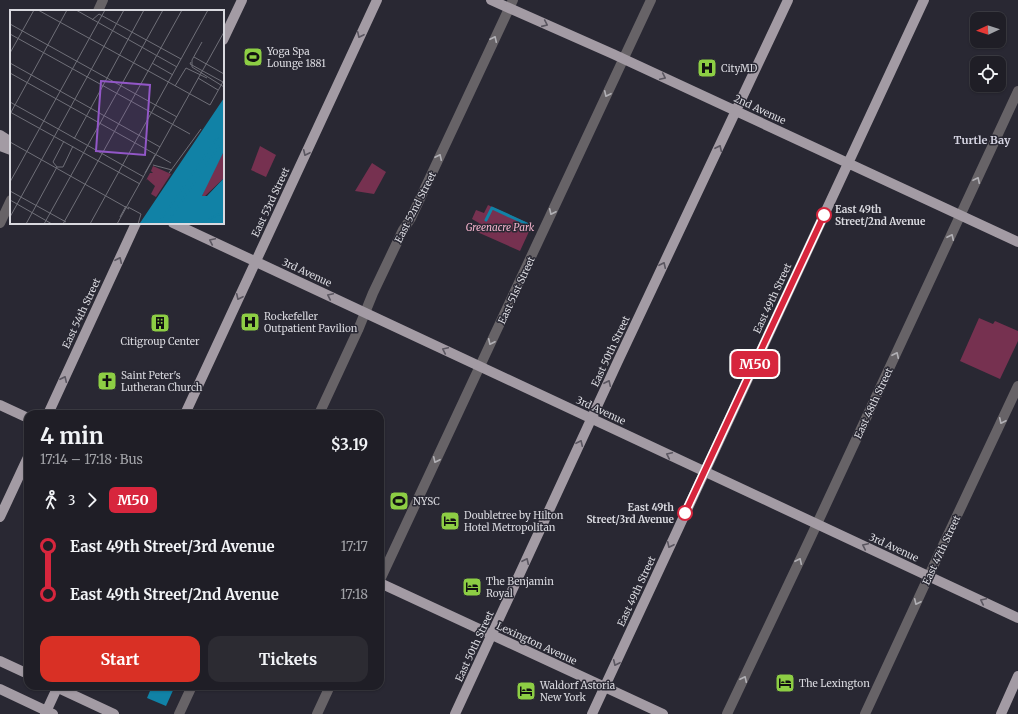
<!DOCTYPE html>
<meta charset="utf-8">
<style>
:root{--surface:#1f1e26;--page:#2c2b32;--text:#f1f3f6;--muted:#a1a2a7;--line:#3c3c43;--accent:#d93025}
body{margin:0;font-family:Merriweather,serif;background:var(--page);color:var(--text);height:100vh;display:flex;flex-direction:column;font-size:15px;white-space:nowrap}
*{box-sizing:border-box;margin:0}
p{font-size:13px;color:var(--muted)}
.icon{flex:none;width:22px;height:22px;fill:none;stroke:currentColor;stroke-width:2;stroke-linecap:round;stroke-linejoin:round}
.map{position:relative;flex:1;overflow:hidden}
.details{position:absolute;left:24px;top:410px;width:360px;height:280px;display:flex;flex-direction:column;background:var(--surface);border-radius:12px;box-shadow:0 1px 3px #0004,0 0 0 1px var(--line)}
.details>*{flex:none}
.badge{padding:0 8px;border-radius:6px;font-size:14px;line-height:26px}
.needle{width:26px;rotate:266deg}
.controls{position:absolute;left:970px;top:12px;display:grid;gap:8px}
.controls a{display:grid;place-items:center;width:36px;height:36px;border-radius:8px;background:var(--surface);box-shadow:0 1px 3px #0004,0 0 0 1px var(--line);font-size:20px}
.map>.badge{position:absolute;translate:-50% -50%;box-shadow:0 0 0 2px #fff}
.legs{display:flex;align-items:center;gap:6px;height:44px;padding:0 16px;font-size:13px}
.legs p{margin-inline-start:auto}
.summary{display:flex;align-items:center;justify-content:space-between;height:68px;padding:0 16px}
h1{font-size:22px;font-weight:700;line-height:30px}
.primary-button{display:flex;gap:8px;margin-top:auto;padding:8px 16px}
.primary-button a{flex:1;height:46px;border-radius:12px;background:var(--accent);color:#fff;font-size:16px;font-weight:700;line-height:46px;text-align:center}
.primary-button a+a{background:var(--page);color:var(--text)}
ul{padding:0 16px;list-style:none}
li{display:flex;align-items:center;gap:14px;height:48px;font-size:15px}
li i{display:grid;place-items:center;width:6px;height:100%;margin:0 5px;background:currentColor}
li i::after{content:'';width:10px;height:10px;margin:-5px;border:3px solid;border-radius:50%;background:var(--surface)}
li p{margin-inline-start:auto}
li:first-child i{background:linear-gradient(#0000 50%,currentColor 0)}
li:last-child i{background:linear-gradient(currentColor 50%,#0000 0)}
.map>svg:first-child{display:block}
</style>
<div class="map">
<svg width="1018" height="714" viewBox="0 0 1018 714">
<rect width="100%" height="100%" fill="#292833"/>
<path fill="#763150" d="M260,146L276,155L266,177L251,170Z
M372,163L386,172L374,194L355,191Z
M488,205L532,225L520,251L475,231L479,223L472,219L476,210L484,213Z
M979,318L993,324L995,321L1018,331V341L1000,379L960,361Z"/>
<path fill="#1182a6" d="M152,686H175L166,706L147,698Z"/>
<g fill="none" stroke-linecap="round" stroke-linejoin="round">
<path stroke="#1182a6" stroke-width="3" d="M486,220L492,208L527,224L526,227"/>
<path stroke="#676367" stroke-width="10" d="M98,11L103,0
M0,223L11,200
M319,414L358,330L373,293L403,230L411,218L513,0
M380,580L651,0
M179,714L192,686
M317,714L330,686
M727,714L809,541L1018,91
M865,714L938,556L1018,386"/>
<path stroke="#a39ba4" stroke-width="10" d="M491,0L613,54L1018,242
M223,40L242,0
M0,135L11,142
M0,146L11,150
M173,223L1018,618
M0,405L28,418
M48,414L136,223
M185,414L377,0
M0,517L28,457
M380,583L663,714
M0,661L28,674
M54,686L114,714
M0,689L53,714
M45,714L58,686
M455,714L618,361L788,0
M592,714L924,0
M1001,714L1018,676"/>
</g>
<defs><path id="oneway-chevron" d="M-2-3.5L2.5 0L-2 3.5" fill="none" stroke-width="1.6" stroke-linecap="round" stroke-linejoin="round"/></defs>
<g stroke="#5a5660">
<use href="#oneway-chevron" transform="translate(545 24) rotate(24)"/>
<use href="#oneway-chevron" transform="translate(360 35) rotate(115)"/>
<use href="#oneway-chevron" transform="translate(663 77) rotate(25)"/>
<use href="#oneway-chevron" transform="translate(719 148) rotate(-65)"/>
<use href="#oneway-chevron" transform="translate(306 153) rotate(115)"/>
<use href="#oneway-chevron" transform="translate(212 241) rotate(-155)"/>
<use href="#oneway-chevron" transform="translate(119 260) rotate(-65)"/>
<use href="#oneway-chevron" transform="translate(663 265) rotate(-65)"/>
<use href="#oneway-chevron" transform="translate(330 296) rotate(-155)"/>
<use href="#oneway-chevron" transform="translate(239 297) rotate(115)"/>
<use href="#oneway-chevron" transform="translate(445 350) rotate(-155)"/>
<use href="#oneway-chevron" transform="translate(64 379) rotate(-65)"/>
<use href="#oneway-chevron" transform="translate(608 383) rotate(-65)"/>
<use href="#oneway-chevron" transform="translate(580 443) rotate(-65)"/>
<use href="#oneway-chevron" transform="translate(669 455) rotate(-155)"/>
<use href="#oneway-chevron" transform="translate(670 545) rotate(115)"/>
<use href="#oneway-chevron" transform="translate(865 546) rotate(-155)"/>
<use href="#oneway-chevron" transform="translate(526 561) rotate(-65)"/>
<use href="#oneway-chevron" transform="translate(983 601) rotate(-155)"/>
<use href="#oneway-chevron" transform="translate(616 663) rotate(115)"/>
</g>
<g stroke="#b1b0b5">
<use href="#oneway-chevron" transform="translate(494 39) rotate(-65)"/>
<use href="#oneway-chevron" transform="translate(607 94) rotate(115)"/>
<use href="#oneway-chevron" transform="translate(439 157) rotate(-65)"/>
<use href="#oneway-chevron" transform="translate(977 180) rotate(-65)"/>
<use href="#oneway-chevron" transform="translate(552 212) rotate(115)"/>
<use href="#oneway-chevron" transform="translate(951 237) rotate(-65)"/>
<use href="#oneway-chevron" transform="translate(491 342) rotate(115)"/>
<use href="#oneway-chevron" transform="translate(896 355) rotate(-65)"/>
<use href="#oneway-chevron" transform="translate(1002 421) rotate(115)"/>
<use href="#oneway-chevron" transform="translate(436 460) rotate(115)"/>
<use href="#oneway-chevron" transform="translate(799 561) rotate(-65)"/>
<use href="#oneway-chevron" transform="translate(917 602) rotate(115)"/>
<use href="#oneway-chevron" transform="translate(744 679) rotate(-65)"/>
</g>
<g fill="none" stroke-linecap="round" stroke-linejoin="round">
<g stroke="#fff" stroke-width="9">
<path id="line-1" d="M685,513L824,215"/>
</g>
<use href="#line-1" stroke="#d7263d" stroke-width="6"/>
</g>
<defs>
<g id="stadium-square" transform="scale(1)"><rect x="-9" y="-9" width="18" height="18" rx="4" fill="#8dce44" stroke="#292833"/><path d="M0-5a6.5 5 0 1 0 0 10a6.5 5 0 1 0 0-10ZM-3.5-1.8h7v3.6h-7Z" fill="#111"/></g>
<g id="hospital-square" transform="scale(1)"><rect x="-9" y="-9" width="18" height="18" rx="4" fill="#8dce44" stroke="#292833"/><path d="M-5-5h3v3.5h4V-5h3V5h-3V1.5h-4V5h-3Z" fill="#111"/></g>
<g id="building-square" transform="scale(1)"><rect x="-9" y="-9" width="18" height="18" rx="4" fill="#8dce44" stroke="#292833"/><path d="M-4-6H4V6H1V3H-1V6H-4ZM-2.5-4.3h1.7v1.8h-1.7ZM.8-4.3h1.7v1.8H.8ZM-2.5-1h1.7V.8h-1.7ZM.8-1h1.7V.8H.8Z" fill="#111"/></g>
<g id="church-square" transform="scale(1)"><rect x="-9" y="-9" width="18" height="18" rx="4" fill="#8dce44" stroke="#292833"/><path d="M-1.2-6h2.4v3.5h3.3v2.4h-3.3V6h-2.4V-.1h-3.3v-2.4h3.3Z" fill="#111"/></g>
<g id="hotel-square" transform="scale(1)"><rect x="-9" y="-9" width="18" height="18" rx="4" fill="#8dce44" stroke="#292833"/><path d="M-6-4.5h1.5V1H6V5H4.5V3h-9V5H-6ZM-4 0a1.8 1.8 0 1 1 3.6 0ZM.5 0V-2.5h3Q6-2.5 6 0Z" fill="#111"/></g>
</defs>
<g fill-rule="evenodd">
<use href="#stadium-square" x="253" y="57"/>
<use href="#hospital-square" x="707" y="68"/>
<use href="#hospital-square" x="250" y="322"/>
<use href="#building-square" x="160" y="323"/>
<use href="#church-square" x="107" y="381"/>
<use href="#stadium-square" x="399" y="501"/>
<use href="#hotel-square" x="450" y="521"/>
<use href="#hotel-square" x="472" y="587"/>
<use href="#hotel-square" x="785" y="683"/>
<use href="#hotel-square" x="526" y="691"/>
</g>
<g fill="#fff" stroke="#d7263d" stroke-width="2">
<circle cx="824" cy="215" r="7"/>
<circle cx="685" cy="513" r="7"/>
</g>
<g text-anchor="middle" stroke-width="3" stroke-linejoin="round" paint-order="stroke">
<g font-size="10" fill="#d9d9df" stroke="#292833" text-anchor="start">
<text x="267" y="55">Yoga Spa<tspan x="267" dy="12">Lounge 1881</tspan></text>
<text x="721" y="72">CityMD</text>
<text x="264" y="320">Rockefeller<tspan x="264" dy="12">Outpatient Pavilion</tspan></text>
<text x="160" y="345" text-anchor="middle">Citigroup Center</text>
<text x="121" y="379">Saint Peter's<tspan x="121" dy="12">Lutheran Church</tspan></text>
<text x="413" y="505">NYSC</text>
<text x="464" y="519">Doubletree by Hilton<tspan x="464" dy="12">Hotel Metropolitan</tspan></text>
<text x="486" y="585">The Benjamin<tspan x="486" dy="12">Royal</tspan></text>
<text x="799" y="687">The Lexington</text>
<text x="540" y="689">Waldorf Astoria<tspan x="540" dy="12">New York</tspan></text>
</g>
<g font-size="10" fill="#d9d9df" stroke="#292833">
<text transform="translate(760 109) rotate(25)" y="4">2nd Avenue</text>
<text transform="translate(270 202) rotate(-65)" y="4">East 53rd Street</text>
<text transform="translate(415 207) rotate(-63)" y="4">East 52nd Street</text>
<text transform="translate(307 272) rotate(25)" y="4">3rd Avenue</text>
<text transform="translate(516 290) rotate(-65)" y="4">East 51st Street</text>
<text transform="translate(772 298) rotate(-65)" y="4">East 49th Street</text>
<text transform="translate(81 313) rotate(-65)" y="4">East 54th Street</text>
<text transform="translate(610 351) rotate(-65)" y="4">East 50th Street</text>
<text transform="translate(873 403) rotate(-65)" y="4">East 48th Street</text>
<text transform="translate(601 410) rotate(25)" y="4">3rd Avenue</text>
<text transform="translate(894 547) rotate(25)" y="4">3rd Avenue</text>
<text transform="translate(941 550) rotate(-65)" y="4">East 47th Street</text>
<text transform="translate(636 591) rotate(-65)" y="4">East 49th Street</text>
<text transform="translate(537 643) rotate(25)" y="4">Lexington Avenue</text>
<text transform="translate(474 646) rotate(-65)" y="4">East 50th Street</text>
</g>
<g font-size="10" font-weight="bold" fill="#d9d9df" stroke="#292833" text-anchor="start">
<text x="835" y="213">East 49th<tspan x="835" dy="12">Street/2nd Avenue</tspan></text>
<text x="674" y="511" text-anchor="end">East 49th<tspan x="674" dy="12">Street/3rd Avenue</tspan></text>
</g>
<g font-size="10" font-style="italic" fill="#f3b3cc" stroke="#292833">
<text x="500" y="231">Greenacre Park</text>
</g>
<g font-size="11" font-weight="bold" fill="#d4d3e1" stroke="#292833">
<text x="982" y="144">Turtle Bay</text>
</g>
</g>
<g transform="translate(10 10)">
<rect width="214" height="214" fill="#292833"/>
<path d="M214,141V168L194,187L192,186L196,175ZM143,156L161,164L146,187L141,184L145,176L137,169L135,172L140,163H143L141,161Z" fill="#763150"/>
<path d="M214,88V141L192,186H197L214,168V214L130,213Z" fill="#1182a6"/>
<path fill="none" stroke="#1182a6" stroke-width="2" d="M148,214L214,118M156,214L214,129M191,214L207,205L214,204"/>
<path fill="none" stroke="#6f6f78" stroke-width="1" d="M28,0L200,95L214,70M66,0L167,57M82,10L89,4L171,49M0,14L167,107M0,24L180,124M192,32L182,50V57L214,77M0,43L24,0M184,47L214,64M181,52L180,54L213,72M0,53L150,137M142,53L163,65M0,63L161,153M188,68L208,80M165,76L176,58L197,68M0,92L134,167M0,102L130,174M0,104L57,0M64,129L134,0M54,131L43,152L47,157H53L63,136M0,132L119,199M143,155L162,160M135,163L145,145M159,163L191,119M0,172L95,0M0,181L56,212M0,190L42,214M118,197L131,204L128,214M0,207L114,0M110,207L116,196M16,214L47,157M34,214L153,0M53,214L172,0M80,214L198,0M107,214L214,22"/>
<path fill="#9257c7" fill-opacity="0.15" stroke="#9257c7" stroke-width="2" d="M91,71L140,75L135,145L86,141Z"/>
<rect width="214" height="214" fill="none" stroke="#d9d9df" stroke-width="2"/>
</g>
</svg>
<div class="controls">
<a><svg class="needle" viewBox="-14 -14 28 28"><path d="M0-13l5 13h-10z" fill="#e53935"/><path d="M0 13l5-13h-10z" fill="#a1a2a7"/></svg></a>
<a><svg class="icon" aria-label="locate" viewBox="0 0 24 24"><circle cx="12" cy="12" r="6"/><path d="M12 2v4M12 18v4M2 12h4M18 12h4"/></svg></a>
</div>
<b class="badge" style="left:755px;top:364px;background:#d7263d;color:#fff">M50</b>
<section class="details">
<div class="summary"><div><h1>4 min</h1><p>17:14 – 17:18 · Bus</p></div><b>$3.19</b></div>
<div class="legs"><svg class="icon" aria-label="walk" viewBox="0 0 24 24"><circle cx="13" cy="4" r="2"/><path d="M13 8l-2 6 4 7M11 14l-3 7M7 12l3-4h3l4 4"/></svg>3<svg class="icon" aria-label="forward" viewBox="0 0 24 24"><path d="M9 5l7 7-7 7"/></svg><b class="badge" style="background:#d7263d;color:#fff">M50</b></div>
<ul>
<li><i style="color:#d7263d"></i><b>East 49th Street/3rd Avenue</b><p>17:17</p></li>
<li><i style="color:#d7263d"></i><b>East 49th Street/2nd Avenue</b><p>17:18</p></li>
</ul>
<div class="primary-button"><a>Start</a><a>Tickets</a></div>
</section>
</div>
